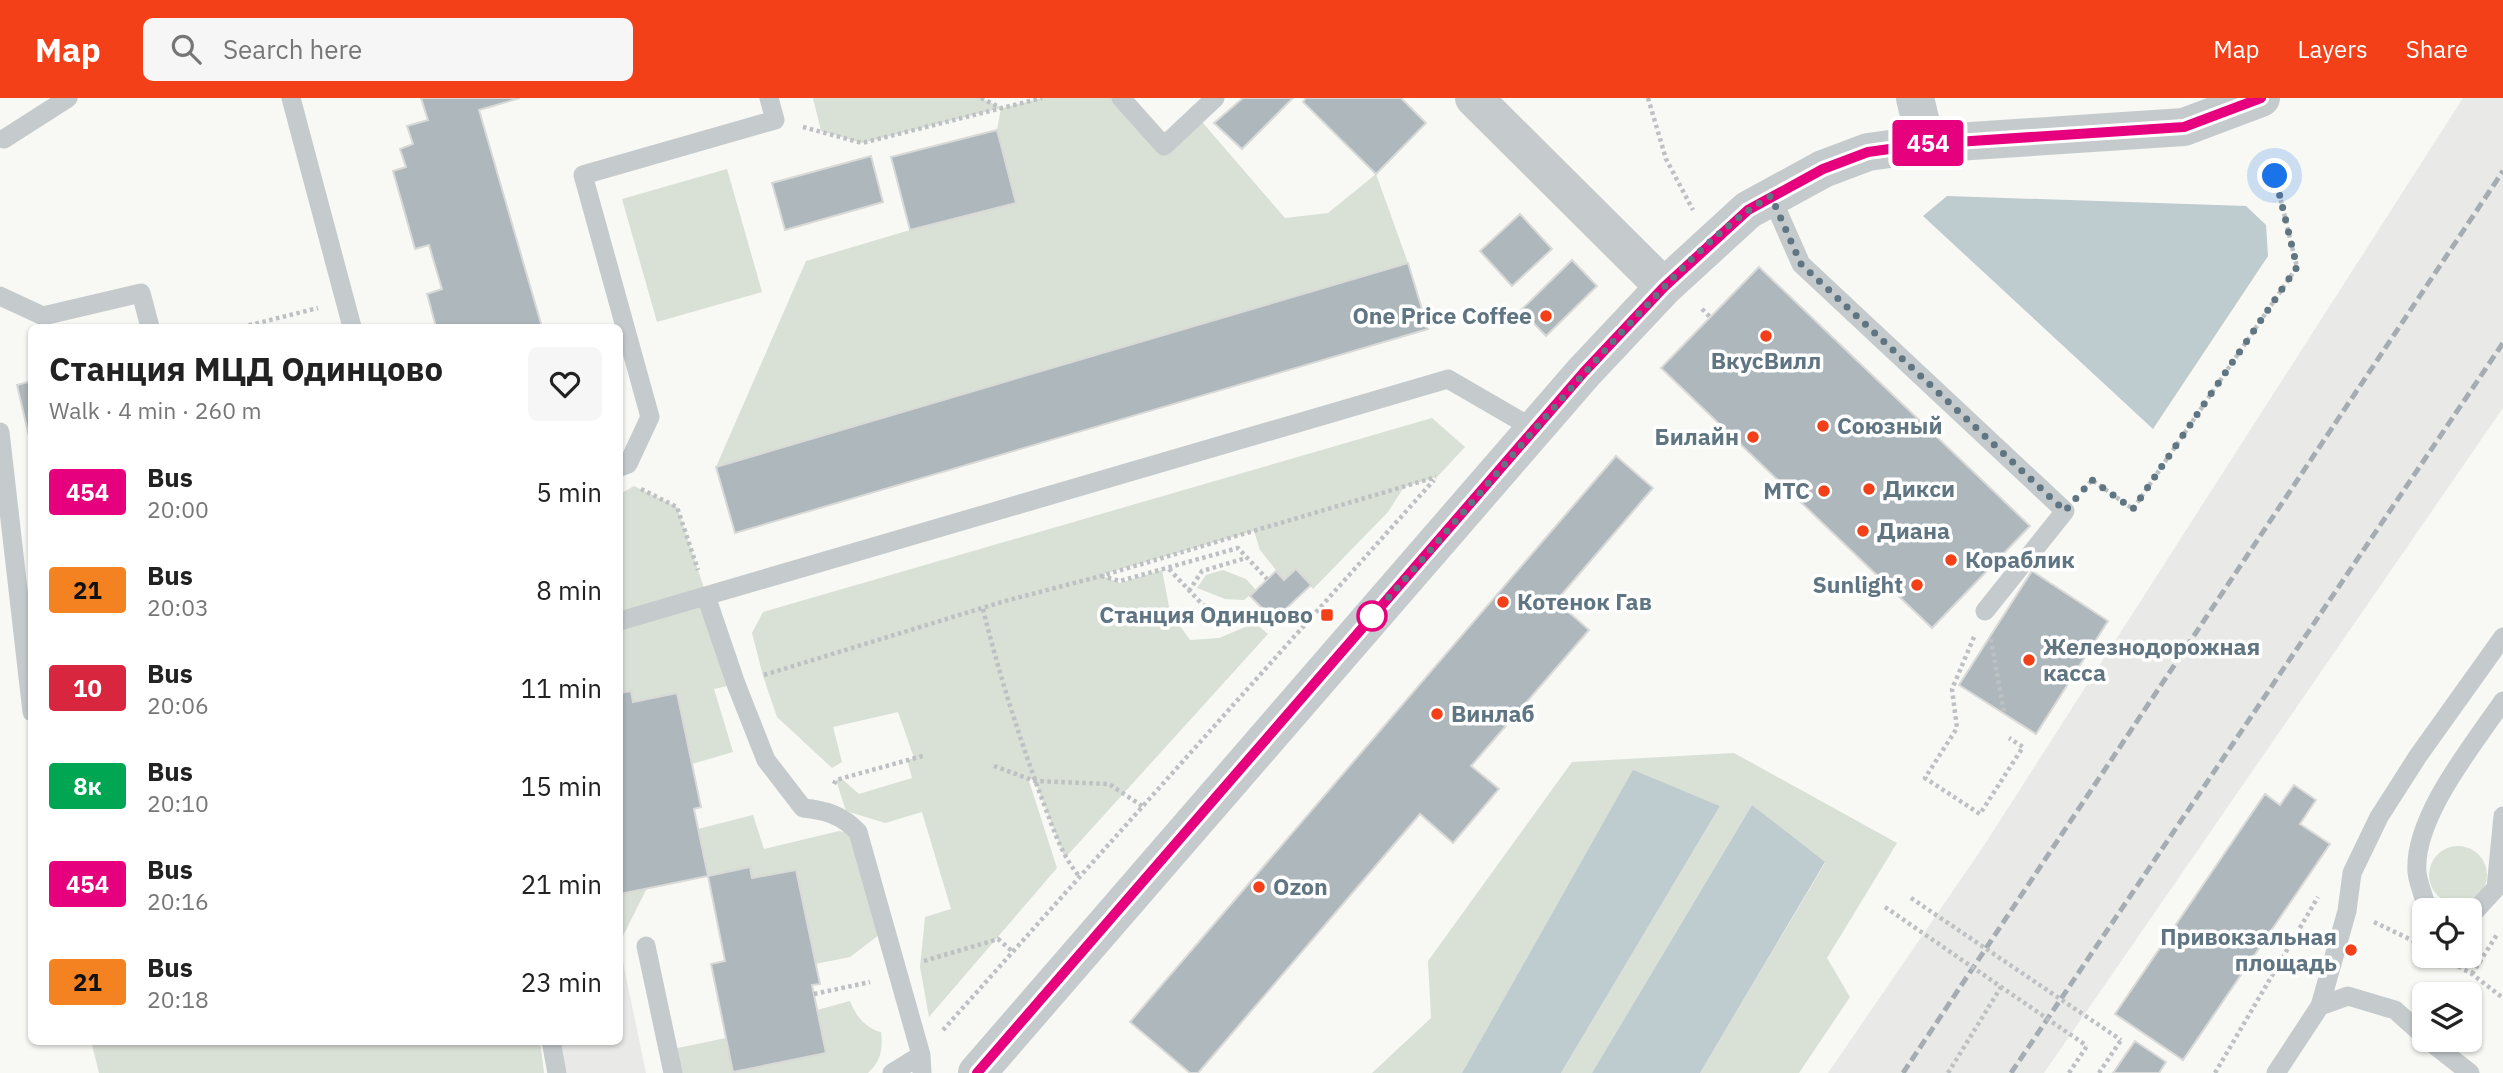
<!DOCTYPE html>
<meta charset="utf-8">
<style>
:root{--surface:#fff;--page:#f6f6f6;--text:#222;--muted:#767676;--accent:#f34019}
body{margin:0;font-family:"IBM Plex Sans",sans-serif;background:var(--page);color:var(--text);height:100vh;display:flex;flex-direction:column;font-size:26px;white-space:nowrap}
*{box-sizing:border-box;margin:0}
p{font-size:23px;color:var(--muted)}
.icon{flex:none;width:38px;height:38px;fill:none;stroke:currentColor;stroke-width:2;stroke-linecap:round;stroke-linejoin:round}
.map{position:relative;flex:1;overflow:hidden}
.sheet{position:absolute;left:28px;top:226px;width:595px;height:721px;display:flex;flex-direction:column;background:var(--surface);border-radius:10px;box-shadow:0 2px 5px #0004}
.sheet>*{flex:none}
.badge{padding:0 14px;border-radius:5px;font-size:24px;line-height:46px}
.tools{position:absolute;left:2412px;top:800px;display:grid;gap:14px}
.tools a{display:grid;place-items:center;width:70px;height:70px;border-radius:10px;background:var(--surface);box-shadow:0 2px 5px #0004;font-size:35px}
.you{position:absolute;width:35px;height:35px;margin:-18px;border:5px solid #fff;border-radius:50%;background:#1a73e8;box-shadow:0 0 0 10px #1a73e833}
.map>.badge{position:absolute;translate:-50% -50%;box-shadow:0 0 0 4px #fff}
.round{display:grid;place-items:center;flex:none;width:74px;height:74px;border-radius:10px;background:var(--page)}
.headline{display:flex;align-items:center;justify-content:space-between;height:119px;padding:0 21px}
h1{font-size:33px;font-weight:700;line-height:52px}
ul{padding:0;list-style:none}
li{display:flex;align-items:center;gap:21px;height:98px;padding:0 21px}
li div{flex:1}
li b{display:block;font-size:26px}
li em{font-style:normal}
li .badge{min-width:77px;font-weight:700;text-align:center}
header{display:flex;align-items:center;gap:42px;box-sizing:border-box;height:98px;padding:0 35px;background:var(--accent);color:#fff}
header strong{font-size:33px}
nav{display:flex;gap:38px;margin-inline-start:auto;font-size:24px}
.search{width:490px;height:63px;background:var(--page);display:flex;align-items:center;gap:18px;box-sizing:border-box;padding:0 24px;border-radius:10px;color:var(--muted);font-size:26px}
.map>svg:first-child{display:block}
</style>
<header>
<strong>Map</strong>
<div class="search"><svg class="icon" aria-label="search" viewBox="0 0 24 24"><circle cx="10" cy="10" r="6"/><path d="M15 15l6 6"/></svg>Search here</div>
<nav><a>Map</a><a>Layers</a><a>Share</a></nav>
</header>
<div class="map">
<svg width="2503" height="975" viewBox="0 0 2503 975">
<rect width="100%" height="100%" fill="#f8f8f4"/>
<path fill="#e9e9e8" d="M2463,0H2503V310L2044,975H1828L1983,749Z
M620,850L646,975H566L560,943H620Z"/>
<path fill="#d9e0d5" d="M813,0H981L1002,10L1042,0H1121L1164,48L1196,17L1285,120L1328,115L1376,76L1408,165L716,369L806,163L910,132L1016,104L997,32L1001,10L862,45L821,33Z
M727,71L762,194L657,224L622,101Z
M1432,320L1465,349L1437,379L1404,389L1388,414L1313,491L1296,471L1284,482L1260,452L1254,433L1100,477L1120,485L1162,472L1170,514L1190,542L1219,540L1255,525L1268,536L1065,760L1035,683L1028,680L1057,770L929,919L920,869L925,819L951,811L922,714L885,725L846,713L836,682L842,681L859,696L912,680L907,662L914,660L898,614L833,629L842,664L832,670L777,619L763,578L752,535L763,514Z
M634,388L677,409L736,586L714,591L733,654L692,666L677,595L633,604L631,593L620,595V396Z
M1223,472L1246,481L1256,492L1244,502L1225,501L1197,490L1206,477Z
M1734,655L1897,745L1827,860L1850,899L1799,975H1700L1825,765L1752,707L1592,975H1561L1720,708L1633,673L1462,975H1372L1431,920L1428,863L1572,664Z
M753,717L764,751L839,733L849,735L879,837L850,859L815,866L796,772L752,780L749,769L708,778L698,731Z
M2429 777a29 29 0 1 1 58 0a29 29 0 1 1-58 0Z
M647,790L620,844V796Z
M850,903C856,918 865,930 881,934C883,950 881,964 868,975H679L673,951L726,940L733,973L826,955L817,912Z
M91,943H540L544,975H99Z"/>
<path fill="#becbcf" d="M1947,98L2246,108L2266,127L2268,158L2153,331L1923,118Z
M1633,672L1720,708L1561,975H1462Z
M1752,707L1825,764L1700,975H1592Z"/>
<path fill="#adb7bc" stroke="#d9d9d7" stroke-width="2" d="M421,0H520L479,12L542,229H436L427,196L442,191L429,147L415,151L393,73L406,69L400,51L413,46L407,28L428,22Z
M1243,0H1293L1242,51L1214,25Z
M1306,0H1401L1426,25L1376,76L1303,4Z
M997,32L1016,105L910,132L891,59Z
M871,58L883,104L785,132L772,85Z
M1520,116L1552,151L1512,188L1480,153Z
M1572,162L1597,188L1546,238L1521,212Z
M1408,165L1428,231L735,435L716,369Z
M1759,169L2030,428L1932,530L1661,270Z
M32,283V351L17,287Z
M1616,358L1653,390L1556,503L1589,532L1471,668L1499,691L1453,745L1420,716L1198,975H1190L1130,924Z
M1296,471L1311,487L1274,522L1250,498L1276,473L1284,482Z
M2032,473L2108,523L2036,636L1959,587Z
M631,593L633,604L677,595L701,709L694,711L708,778L620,796V595Z
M2294,687L2316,702L2300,726L2330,746L2183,962L2115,916L2265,696L2280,707Z
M750,769L752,780L796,772L820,886L812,887L826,955L733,974L711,866L725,863L708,778Z
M2135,943L2166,964L2159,975H2113Z"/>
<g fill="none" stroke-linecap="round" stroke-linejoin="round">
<path stroke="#bec1c3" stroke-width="4.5" stroke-dasharray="3.5 3.5" stroke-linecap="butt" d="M981,0L1001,10
M1648,0L1666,61L1693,112
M803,29L862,45L1042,0
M1702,211L1710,219
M242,229L318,210
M641,391L677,409L698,472
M2084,391L2092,382L2133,411L2297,169L2275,78
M1169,471L1202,506L1221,519L1247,523L1264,512
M1101,478L1120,483L1238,450L1267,481
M1189,493L1202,473L1246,460
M983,511C999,576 1019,639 1042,701C1053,729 1060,755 1079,778
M1974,539L1952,591L1957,630L1925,680L1980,716L2023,649L2009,640
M1991,541L2004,615
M764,577L1005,503L1101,478L1436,379
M994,668L1035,683L1109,686L1142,708
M834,686L836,682L926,657
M2374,824L2424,848
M2440,858L2472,876L2503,900
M924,863L998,841L1013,854
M2472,876L2498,835
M814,896L870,884
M943,932L1434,382
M1948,975L2001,889
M2069,975L2087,948
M2099,975L2121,942
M2215,975L2318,799"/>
<path stroke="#c5cacd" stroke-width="19" d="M291,0L352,229
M1121,0L1164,48L1215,0
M4,41L68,0
M1771,98L1801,166L2065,413L1985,513
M0,198L43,218L141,195L150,229
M0,334L32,614
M620,369L628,366L650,319L583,77L775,22L769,0
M706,498L736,586L766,662L803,710C825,712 842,717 858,734L921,957L922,975
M620,523L1448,281L1534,331
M2436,812L2426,806C2423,796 2418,785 2417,774C2413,720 2473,647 2503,603
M2469,814L2476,812L2496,790L2503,718
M646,848L673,975
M2320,908L2348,898L2395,912L2424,938
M2428,942L2470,975
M551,943L557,975
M892,975L921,957
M2276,975L2320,908L2347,813L2352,775L2379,719L2418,658L2503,539"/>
<path stroke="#c5cacd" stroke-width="38" d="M1915,0L1926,46"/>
<path stroke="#c5cacd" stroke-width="38" d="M1474,0L1664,189
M977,975L1584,274L1664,189L1748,112L1823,71L1868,54L1926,46L2184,29L2261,0"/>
<path stroke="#a5adb2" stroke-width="5" stroke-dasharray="10 5" stroke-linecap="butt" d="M1903,975L2503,73
M2011,975L2503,245"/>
<path stroke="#bec1c3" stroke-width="4.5" stroke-dasharray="3.5 3.5" stroke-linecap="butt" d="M1911,800L2121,942
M1885,809L2087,948"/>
</g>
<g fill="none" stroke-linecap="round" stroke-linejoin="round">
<g stroke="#fff" stroke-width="16">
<path id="line" d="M977,975L1584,274L1664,189L1748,112L1823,71L1868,54L1926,46L2184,29L2261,0"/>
</g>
<use href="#line" stroke="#e6007e" stroke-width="10"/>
<path stroke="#607582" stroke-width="7" stroke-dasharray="0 12.6" d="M1372,518C1459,422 1543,318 1633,222C1675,178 1718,129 1771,98L1801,166L2065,413L2092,382L2133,411L2297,169L2275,78"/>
</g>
<g fill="#f34019" stroke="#fff" stroke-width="2.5">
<circle cx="1546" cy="218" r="7"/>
<circle cx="1766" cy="238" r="7"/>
<circle cx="1823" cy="328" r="7"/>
<circle cx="1753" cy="339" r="7"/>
<circle cx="1869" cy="391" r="7"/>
<circle cx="1824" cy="393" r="7"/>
<circle cx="1863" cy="433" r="7"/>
<circle cx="1951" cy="462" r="7"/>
<circle cx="1917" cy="487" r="7"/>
<circle cx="1503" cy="504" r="7"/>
<rect x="1320" y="510" width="14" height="14" rx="3.5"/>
<circle cx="2029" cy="562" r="7"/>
<circle cx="1437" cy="616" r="7"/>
<circle cx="1259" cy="789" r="7"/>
<circle cx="2351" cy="852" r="7"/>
</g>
<circle fill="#fff" stroke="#e6007e" stroke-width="3.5" cx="1372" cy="518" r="14"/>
<g text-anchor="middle" stroke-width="7" stroke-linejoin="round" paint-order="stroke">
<g font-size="23" font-weight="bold" fill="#607582" stroke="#fff" text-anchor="start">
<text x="1532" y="226" text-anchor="end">One Price Coffee</text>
<text x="1766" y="271" text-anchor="middle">ВкусВилл</text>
<text x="1837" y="336">Союзный</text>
<text x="1739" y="347" text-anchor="end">Билайн</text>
<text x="1883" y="399">Дикси</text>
<text x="1810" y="401" text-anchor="end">МТС</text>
<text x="1877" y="441">Диана</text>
<text x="1965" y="470">Кораблик</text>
<text x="1903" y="495" text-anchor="end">Sunlight</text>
<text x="1517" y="512">Котенок Гав</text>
<text x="1313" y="525" text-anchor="end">Станция Одинцово</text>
<text x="2043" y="557">Железнодорожная<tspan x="2043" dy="26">касса</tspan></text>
<text x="1451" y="624">Винлаб</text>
<text x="1273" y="797">Ozon</text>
<text x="2337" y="847" text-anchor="end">Привокзальная<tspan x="2337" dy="26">площадь</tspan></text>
</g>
</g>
</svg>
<div class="tools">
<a><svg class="icon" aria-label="locate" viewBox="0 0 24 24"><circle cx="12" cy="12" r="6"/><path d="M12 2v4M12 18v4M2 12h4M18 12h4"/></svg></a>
<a><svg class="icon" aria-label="layers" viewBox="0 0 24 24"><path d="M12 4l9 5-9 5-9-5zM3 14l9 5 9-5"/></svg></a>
</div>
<div class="you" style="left:2275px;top:78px"></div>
<b class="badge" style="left:1928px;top:45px;background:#e6007e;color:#fff">454</b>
<section class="sheet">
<div class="headline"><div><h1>Станция МЦД Одинцово</h1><p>Walk · 4 min · 260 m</p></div><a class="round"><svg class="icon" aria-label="heart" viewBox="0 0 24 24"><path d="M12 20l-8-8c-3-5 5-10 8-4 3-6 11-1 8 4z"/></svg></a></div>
<ul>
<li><span class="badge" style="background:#e6007e;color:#fff">454</span><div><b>Bus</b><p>20:00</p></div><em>5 min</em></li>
<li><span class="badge" style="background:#f58220;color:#111">21</span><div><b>Bus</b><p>20:03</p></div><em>8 min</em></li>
<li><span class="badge" style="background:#d7263d;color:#fff">10</span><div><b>Bus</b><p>20:06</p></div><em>11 min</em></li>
<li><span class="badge" style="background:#00a651;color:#fff">8к</span><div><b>Bus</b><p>20:10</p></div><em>15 min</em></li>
<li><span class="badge" style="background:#e6007e;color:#fff">454</span><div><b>Bus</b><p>20:16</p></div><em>21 min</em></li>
<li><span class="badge" style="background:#f58220;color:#111">21</span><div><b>Bus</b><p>20:18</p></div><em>23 min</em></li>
</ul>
</section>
</div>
